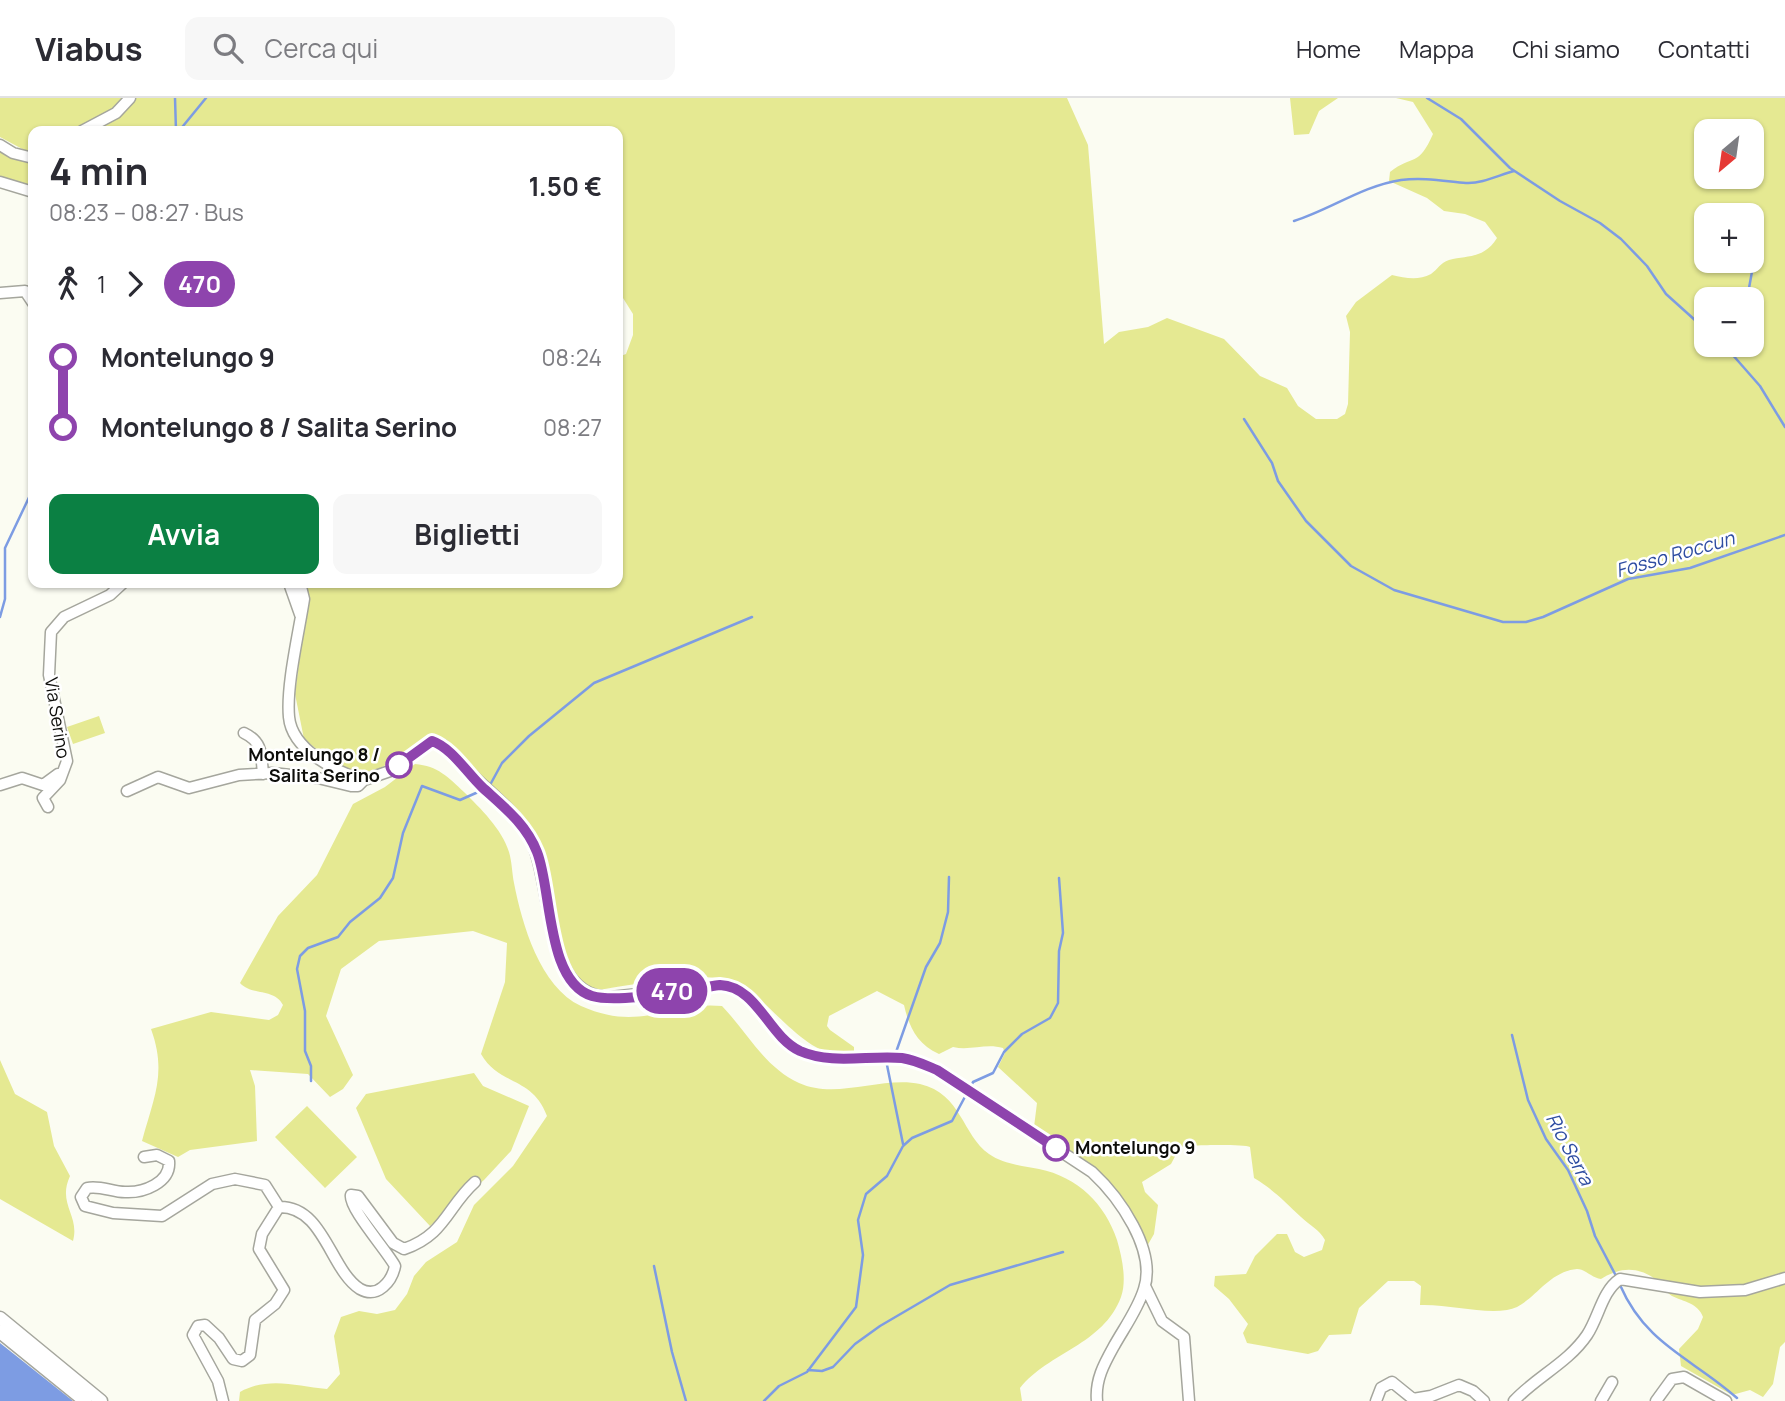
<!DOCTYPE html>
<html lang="it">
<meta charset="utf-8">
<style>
:root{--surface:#fff;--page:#f7f7f7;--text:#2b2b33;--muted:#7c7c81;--line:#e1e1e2;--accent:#0b8043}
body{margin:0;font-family:Manrope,sans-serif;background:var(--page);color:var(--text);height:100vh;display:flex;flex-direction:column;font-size:26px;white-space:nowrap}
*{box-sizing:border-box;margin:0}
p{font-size:23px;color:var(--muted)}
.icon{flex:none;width:38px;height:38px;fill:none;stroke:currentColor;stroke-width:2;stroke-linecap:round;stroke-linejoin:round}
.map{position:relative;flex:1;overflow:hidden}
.panel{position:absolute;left:28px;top:28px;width:595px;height:462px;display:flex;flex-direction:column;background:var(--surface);border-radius:14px;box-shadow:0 2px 5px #0004}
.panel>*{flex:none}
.badge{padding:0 14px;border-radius:23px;font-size:24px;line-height:46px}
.needle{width:46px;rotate:209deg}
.controls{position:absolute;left:1694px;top:21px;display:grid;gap:14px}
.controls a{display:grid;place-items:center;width:70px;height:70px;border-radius:14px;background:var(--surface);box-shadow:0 2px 5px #0004;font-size:35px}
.map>.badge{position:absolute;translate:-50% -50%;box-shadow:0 0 0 4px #fff}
.legs{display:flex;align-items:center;gap:10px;height:77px;padding:0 21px;font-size:23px}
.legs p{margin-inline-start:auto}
.head{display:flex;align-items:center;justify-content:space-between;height:119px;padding:0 21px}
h1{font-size:38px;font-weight:700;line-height:52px}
.action{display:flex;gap:14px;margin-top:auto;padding:14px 21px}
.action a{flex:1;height:80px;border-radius:14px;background:var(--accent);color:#fff;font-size:28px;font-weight:700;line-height:80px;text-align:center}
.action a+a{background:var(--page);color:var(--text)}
ul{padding:0 21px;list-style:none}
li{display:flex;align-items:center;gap:24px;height:70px;font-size:26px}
li i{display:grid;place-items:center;width:10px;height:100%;margin:0 9px;background:currentColor}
li i::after{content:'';width:18px;height:18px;margin:-9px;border:5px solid;border-radius:50%;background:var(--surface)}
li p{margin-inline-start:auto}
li:first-child i{background:linear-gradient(#0000 50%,currentColor 0)}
li:last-child i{background:linear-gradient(currentColor 50%,#0000 0)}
header{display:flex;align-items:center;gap:42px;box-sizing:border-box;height:98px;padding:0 35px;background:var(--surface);border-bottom:2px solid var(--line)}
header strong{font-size:33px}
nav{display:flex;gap:38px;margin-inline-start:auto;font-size:24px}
.search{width:490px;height:63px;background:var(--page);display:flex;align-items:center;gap:18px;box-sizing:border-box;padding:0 24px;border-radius:14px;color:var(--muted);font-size:26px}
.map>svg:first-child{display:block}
</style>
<header>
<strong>Viabus</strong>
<div class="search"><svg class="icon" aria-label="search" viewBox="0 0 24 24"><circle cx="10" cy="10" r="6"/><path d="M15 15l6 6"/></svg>Cerca qui</div>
<nav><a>Home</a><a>Mappa</a><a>Chi siamo</a><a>Contatti</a></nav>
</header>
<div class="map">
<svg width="1785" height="1303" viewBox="0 0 1785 1303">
<rect width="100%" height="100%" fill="#fbfcf2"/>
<path fill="#e5e992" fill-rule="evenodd" d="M0,0H125C96,31 73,33 33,33V54L26,53L0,39Z
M136,0H1067L1088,47L1104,246L1119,234L1148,229L1167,220L1224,241L1260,278L1287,290L1298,308L1316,321H1337L1345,316L1348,306L1350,234L1346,218L1356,204L1392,177C1405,180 1418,183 1431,176C1438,171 1440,165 1449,162C1468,157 1484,161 1497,140L1485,124L1465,116L1444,113L1427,100L1389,83L1390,74C1413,56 1418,70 1433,36L1413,4L1396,0H1785V1244L1780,1249L1773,1286L1763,1299L1750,1292L1732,1297L1681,1268L1679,1251L1698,1231L1703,1219C1698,1205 1684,1204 1672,1198C1667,1195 1665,1191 1661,1186C1642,1168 1621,1168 1601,1181C1592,1180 1585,1171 1577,1171C1545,1174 1533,1208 1507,1212C1481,1216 1449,1206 1420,1207L1421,1188L1414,1183H1388L1359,1210L1351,1236L1329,1237L1318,1253L1308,1256L1247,1245L1243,1235L1248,1226L1229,1201L1214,1188L1215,1178L1246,1176L1255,1158L1277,1136H1287L1295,1154L1304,1159L1322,1152L1325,1142C1319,1131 1310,1128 1301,1119C1284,1103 1274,1092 1254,1080L1250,1049C1244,1046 1187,1047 1180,1049L1171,1066L1142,1084L1145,1094L1158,1107L1154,1136L1146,1150C1131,1090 1081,1062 1034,1029L1037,1005L998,969L1005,955L1003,950C986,945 970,953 953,949L939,956C917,946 909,929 904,907L877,893L829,918L827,928L830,932L854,949V954C822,970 781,919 759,901C751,894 741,889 732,884C708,871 627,888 597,892C540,866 562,799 541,751C526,716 469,669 441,640L427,639C368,682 362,688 304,641L295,596L304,525L303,485H618V259L626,256L633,237V216L618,192V33H92L122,17ZM1706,33H1752V79H1706ZM1706,117H1752V163H1706ZM1706,201H1752V247H1706Z
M1290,0H1338L1319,13L1309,36L1294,37Z
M0,50L12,59L33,64V89L0,80Z
M99,618L105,635L73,646L67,629Z
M415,666C438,668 448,679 464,694C480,710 502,731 509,754C512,764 512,775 514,785C522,826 540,889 581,908C642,935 668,903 722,908C748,935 764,969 799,985C836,1002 882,978 920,986C962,996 962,1037 989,1056C1003,1066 1023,1068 1039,1071C1078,1079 1105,1106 1117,1142C1122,1159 1127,1182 1121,1199C1103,1247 1049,1254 1020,1290L1022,1303H239L240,1294C269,1278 296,1288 327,1291L340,1276L334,1238L341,1219L359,1213L377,1216L395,1212L407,1196L414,1178L426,1164L457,1144L474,1107L513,1068L547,1018C532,978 499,988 481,956L505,884L507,845L473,833L379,843L341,871L326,918L353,977L343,991L330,999L308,976L250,972L255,988L257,1043L190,1052L178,1059L142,1043C154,999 167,975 151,931L211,914L269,922L278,917L283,907C274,890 252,898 240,885L278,818L317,777L353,706L385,689Z
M0,962L15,996L47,1014L54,1048L70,1078C57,1106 80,1117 73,1143L0,1101Z
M474,975L483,988L529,1008L511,1053L484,1082L430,1128L386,1081L356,1010L366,996Z
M307,1008L357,1059L325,1090L275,1039Z"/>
<path fill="#7d9ce3" d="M0,1245L73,1303H0Z"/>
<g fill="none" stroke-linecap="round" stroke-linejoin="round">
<path stroke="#7d9ce3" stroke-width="2.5" d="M175,0L176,33
M1427,0L1461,21L1510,70L1560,103L1600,125L1621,141L1647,168L1666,196L1706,232
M179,33L206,0
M1294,123C1330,112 1362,88 1401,82C1423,79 1444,83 1466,85C1482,86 1499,77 1514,73
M1747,201L1760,130
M1724,247L1760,288L1785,329
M1733,257L1735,247
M1244,321L1272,365L1278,383L1306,423L1351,468L1394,492L1503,524H1526L1543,519L1628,481L1690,470L1785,437
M0,519L5,501V450L33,391
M490,687L502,665L529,638L594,585L752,519
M1512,937L1528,1002L1546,1041L1568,1072L1587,1113L1595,1138L1615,1176
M895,957L926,869L940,845L948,814L949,779
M892,964L887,967L903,1046
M311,983V968L305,953V913L297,871L300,858L308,850L338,839L350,824L380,800L393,780L403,735L422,688L460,702L485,691
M971,989L973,984L993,975L1004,954L1022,936L1050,920L1058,905L1059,853L1063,835L1059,780
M654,1168L672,1254L686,1303
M1620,1187C1646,1247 1692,1260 1737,1300
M808,1272L822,1273L833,1269L855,1246L880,1228L950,1187L1063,1154
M764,1303L779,1288L807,1274L856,1209L863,1157L858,1122L866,1096L887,1078L903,1048L912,1040L952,1023L967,995"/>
<g stroke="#a5a69d" stroke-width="13">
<path id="minor" d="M82,33L116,15L130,0
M0,47L13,55L33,60
M0,84L33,94
M0,195L25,193L33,205
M289,485L301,519
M300,485L304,501C299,534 286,588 289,619C292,652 336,674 364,682L390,673L432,643L443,647C467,677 511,706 528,736C555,784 540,900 611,899L720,887C758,889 768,938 800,953C832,967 868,957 902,960C915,962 925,967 937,972L1092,1074C1119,1099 1157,1152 1144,1191C1138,1211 1124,1230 1114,1248C1104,1266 1095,1282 1097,1303
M244,635C263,644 261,657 263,676
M0,687L22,680L43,687L58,676
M127,693L158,679L189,690L239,677L272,675L318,680L351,688H358L364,682
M48,709L43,700L60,682L67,663L49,577L51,534L64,519L110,497L123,485
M144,1059L157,1057L169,1063C171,1085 143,1095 125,1094C112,1094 100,1087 87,1090L81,1099L85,1108L113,1115L162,1118L212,1086L235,1081L265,1087L279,1109
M1145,1188L1162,1223L1184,1239L1189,1303
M223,1303L218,1283L193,1237L198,1228L205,1227L219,1240L233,1261L242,1263L250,1257L255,1222L275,1206L284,1192L259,1151L262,1136L279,1109C324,1108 330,1172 360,1191C378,1201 392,1183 395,1168C387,1153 348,1109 351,1097L358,1098L393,1145L404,1151C445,1137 447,1109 475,1084
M1376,1303L1381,1290L1392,1284L1413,1301L1431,1298L1459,1287L1473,1293L1484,1303
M1514,1303C1536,1279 1568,1265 1587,1237C1599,1219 1602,1193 1620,1181L1700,1194L1745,1192L1785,1180
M1601,1303L1612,1284
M1656,1303L1672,1281L1684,1279L1726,1303"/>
</g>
<g stroke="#a5a69d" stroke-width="15">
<path id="major" d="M0,1220L101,1303
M0,1234L85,1303"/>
</g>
<use href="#minor" stroke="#fff" stroke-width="10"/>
<use href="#major" stroke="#fff" stroke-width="12"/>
</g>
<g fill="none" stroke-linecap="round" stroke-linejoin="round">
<g stroke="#fff" stroke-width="16">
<path id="line-1" d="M399,667L432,643C452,650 467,675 482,689C504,709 526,726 537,754C552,791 546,884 592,898C620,906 689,891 720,887C758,889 768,938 800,953C832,967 868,957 902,960C915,962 925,967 937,972L1056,1050"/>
</g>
<use href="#line-1" stroke="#8e44ad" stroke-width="10"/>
</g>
<g fill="#fff" stroke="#8e44ad" stroke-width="3.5">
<circle cx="399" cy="667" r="12"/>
<circle cx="1056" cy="1050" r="12"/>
</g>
<g text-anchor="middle" stroke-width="5" stroke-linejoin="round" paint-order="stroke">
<g font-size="18" fill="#0d0d0a" stroke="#fff">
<text transform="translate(57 620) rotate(81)" y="6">Via Serino</text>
</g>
<g font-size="18" font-weight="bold" fill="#0d0d0a" stroke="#fff" text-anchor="end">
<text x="380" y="663">Montelungo 8 /<tspan x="380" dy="21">Salita Serino</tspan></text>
<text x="1075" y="1056" text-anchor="start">Montelungo 9</text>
</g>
<g font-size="19" font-style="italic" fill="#2e4da1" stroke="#fff">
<text transform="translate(1675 456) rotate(-16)" y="7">Fosso Roccun</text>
<text transform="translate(1570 1051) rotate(62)" y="7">Rio Serra</text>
</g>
</g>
</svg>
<div class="controls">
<a><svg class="needle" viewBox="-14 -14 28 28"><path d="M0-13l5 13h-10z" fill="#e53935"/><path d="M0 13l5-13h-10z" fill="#7c7c81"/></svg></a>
<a>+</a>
<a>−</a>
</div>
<b class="badge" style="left:672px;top:893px;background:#8e44ad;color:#fff">470</b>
<section class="panel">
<div class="head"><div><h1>4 min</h1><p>08:23 – 08:27 · Bus</p></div><b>1.50 €</b></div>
<div class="legs"><svg class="icon" aria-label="walk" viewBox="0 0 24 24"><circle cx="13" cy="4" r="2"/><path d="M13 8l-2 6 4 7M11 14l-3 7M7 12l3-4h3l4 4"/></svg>1<svg class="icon" aria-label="forward" viewBox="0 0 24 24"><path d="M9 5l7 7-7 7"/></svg><b class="badge" style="background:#8e44ad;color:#fff">470</b></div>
<ul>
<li><i style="color:#8e44ad"></i><b>Montelungo 9</b><p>08:24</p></li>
<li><i style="color:#8e44ad"></i><b>Montelungo 8 / Salita Serino</b><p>08:27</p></li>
</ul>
<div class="action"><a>Avvia</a><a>Biglietti</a></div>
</section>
</div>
